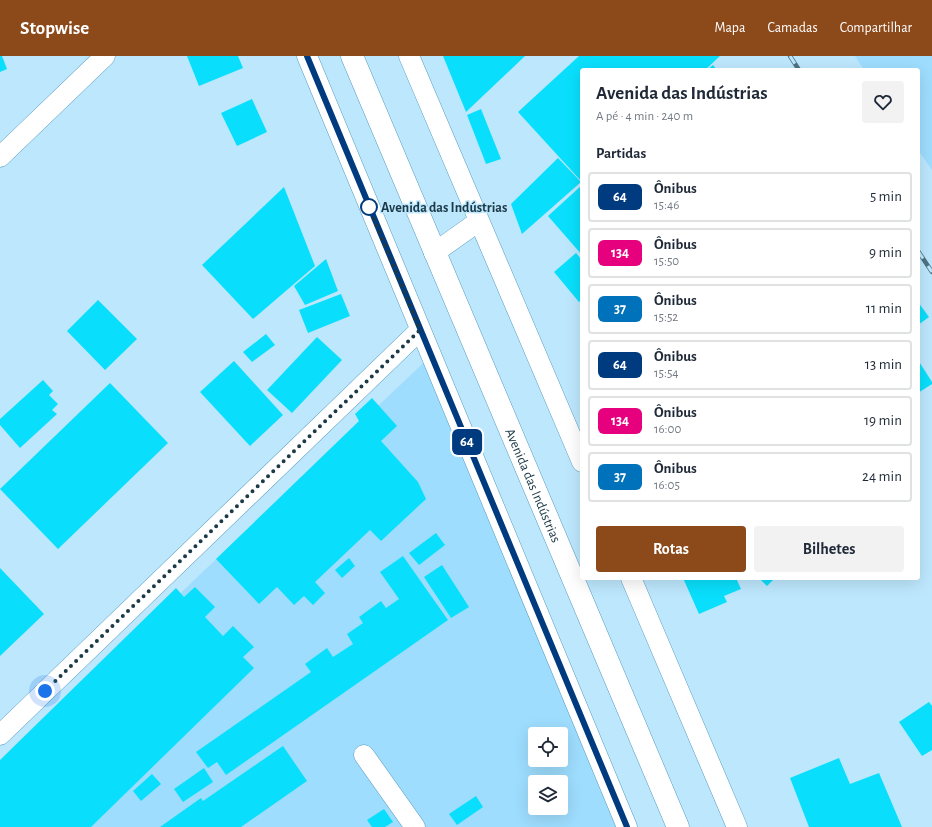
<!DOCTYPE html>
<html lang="pt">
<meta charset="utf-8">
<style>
:root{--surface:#fff;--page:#f2f2f3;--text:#1f2937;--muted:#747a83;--line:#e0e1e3;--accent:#8c491a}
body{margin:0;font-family:"Alegreya Sans",sans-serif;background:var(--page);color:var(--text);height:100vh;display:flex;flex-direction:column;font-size:15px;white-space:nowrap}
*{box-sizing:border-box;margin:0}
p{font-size:13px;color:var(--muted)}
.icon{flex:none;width:22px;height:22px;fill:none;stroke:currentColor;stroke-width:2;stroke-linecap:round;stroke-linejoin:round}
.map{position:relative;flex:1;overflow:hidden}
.panel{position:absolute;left:580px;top:12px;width:340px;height:512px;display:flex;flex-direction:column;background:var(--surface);border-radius:4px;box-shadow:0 4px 16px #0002}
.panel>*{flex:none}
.badge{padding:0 8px;border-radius:6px;font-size:14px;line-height:26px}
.tools{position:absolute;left:528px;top:671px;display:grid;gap:8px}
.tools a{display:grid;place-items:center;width:40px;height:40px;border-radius:4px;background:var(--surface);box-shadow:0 4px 16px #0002;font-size:20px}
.you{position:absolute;width:20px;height:20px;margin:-10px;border:3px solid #fff;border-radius:50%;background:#1a73e8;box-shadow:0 0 0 6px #1a73e833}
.map>.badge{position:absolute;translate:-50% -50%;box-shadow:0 0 0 2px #fff}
h2{padding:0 16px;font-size:15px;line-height:36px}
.round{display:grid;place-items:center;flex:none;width:42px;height:42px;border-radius:4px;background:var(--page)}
.headline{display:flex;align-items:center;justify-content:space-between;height:68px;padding:0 16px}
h1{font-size:19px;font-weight:700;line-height:30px}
.button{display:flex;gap:8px;margin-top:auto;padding:8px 16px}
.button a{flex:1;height:46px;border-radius:4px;background:var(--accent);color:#fff;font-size:16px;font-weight:700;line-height:46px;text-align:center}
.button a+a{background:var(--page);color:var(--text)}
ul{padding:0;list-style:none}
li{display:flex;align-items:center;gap:12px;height:50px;margin:0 8px 6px;padding:0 8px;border:2px solid var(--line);border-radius:4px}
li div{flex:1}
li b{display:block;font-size:15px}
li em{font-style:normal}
li .badge{min-width:44px;font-weight:700;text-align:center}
header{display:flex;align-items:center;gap:24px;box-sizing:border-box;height:56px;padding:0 20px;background:var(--accent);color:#fff}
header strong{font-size:19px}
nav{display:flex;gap:22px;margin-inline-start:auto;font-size:14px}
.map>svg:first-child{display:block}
</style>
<header>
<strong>Stopwise</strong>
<nav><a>Mapa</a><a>Camadas</a><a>Compartilhar</a></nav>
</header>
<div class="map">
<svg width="932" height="771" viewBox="0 0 932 771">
<rect width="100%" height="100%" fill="#bde7fd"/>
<path fill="#9eddfe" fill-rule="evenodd" d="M855,0H932V114L918,94V14H864Z
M435,296L636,771H0V708ZM535,678H561V704H535ZM535,726H561V752H535Z"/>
<path fill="#09dffc" d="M0,0H2L7,13L0,16Z
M187,0H238L243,12L199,30Z
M443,0H525L466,56Z
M579,0H720L705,14H582V126L518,56Z
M713,9L717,14H707Z
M252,43L267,76L237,90L221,57Z
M481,53L501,103L486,108L467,59Z
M558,102L581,126L522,178L511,148Z
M582,129V199L548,160Z
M284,131L315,210L253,263L202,209Z
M576,197L582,204V244L579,246L554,216Z
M326,203L338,235L305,249L294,230Z
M341,238L350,260L308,277L299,254Z
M98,244L137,283L105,314L67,275Z
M918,246L929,261L918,269Z
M266,278L275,289L252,306L243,296Z
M317,281L342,304L292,357L267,334Z
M918,304L932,326V328L918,337Z
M234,305L283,359L250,390L200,336Z
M43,324L53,335L49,339L58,348L52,354L57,358L20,392L0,369V363Z
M110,327L168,387L58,493L0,433Z
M372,342L397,370L381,385L418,426L426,443L381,485L370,474L315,526L325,537L313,549L304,540L294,549L277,531L259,548L216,503L359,365L355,358Z
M436,477L445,489L419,509L409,497Z
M403,500L448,564L226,719L217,706L208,712L196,696L311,616L305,608L327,592L333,601L353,588L347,578L363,567L359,561L381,545L386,552L399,543L380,516Z
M349,502L355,510L342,522L335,514Z
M442,509L469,551L451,562L424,521Z
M0,512L44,558L0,600Z
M683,522H736L741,533L724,540L727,546L699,558Z
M759,522H775L767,530Z
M195,531L215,551L205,561L223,580L233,570L254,591L243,601L254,612L91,771H0V704L176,532L184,541Z
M929,646L932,650V694L922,700L899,666Z
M283,690L307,725L241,771H160L201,742L203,745Z
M839,702L850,728L879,717L902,771H809L790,722Z
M204,712L213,726L183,746L174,733Z
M152,718L161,728L141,745L133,735Z
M476,740L483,751L457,769L449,758Z
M384,753L393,766L385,771H372L367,764Z"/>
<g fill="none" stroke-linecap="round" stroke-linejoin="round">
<g stroke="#569cbf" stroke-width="21">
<path id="minor" d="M307,0L627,771
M409,0L582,406
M0,101L105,0
M434,197L479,165
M631,522L737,771
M0,679L420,274
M364,699L415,771"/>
</g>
<g stroke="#569cbf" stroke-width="23">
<g id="major">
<path id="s1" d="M352,0L678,771"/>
</g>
</g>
<use href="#minor" stroke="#fff" stroke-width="20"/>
<use href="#major" stroke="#fff" stroke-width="22"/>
<g stroke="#507283" stroke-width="4.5">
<path id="rail" d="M790,0L799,14
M918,195L932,216"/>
</g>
<use href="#rail" stroke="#bde7fd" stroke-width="3" stroke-dasharray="9" stroke-linecap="butt"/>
</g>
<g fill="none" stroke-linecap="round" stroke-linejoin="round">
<g stroke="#fff" stroke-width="9">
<path id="line" d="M307,0L627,771"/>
</g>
<use href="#line" stroke="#003b80" stroke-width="6"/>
<path stroke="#1b3947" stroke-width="4" stroke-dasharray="0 7.2" d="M45,635L420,274L366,144L369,151"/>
</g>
<circle fill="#fff" stroke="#003b80" stroke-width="2" cx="369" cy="151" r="8"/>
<g text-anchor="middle" stroke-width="3" stroke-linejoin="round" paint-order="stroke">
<g font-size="14" font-weight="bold" fill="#1b3947" stroke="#bde7fd" text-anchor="start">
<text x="381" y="156">Avenida das Indústrias</text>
</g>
<g font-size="14" fill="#1b3947" stroke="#bde7fd">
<text dy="5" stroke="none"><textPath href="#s1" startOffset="466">Avenida das Indústrias</textPath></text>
</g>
</g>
</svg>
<div class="tools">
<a><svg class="icon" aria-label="locate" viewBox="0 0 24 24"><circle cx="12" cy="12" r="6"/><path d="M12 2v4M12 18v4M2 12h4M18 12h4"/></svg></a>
<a><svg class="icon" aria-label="layers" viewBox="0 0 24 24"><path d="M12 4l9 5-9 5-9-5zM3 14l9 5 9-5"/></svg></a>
</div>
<div class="you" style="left:45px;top:635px"></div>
<b class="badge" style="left:467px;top:386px;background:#003b80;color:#fff">64</b>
<section class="panel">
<div class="headline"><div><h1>Avenida das Indústrias</h1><p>A pé · 4 min · 240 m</p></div><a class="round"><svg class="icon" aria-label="heart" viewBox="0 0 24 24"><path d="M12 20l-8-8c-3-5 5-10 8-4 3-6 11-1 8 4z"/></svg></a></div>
<h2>Partidas</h2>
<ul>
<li><span class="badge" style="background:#003b80;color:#fff">64</span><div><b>Ônibus</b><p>15:46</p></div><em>5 min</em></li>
<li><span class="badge" style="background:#e6007e;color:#fff">134</span><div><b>Ônibus</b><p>15:50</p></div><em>9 min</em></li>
<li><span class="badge" style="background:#0072bc;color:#fff">37</span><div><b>Ônibus</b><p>15:52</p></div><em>11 min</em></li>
<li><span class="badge" style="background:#003b80;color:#fff">64</span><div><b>Ônibus</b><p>15:54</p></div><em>13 min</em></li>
<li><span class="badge" style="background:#e6007e;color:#fff">134</span><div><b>Ônibus</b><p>16:00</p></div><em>19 min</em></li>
<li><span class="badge" style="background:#0072bc;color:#fff">37</span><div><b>Ônibus</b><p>16:05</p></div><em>24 min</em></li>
</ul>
<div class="button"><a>Rotas</a><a>Bilhetes</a></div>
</section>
</div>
